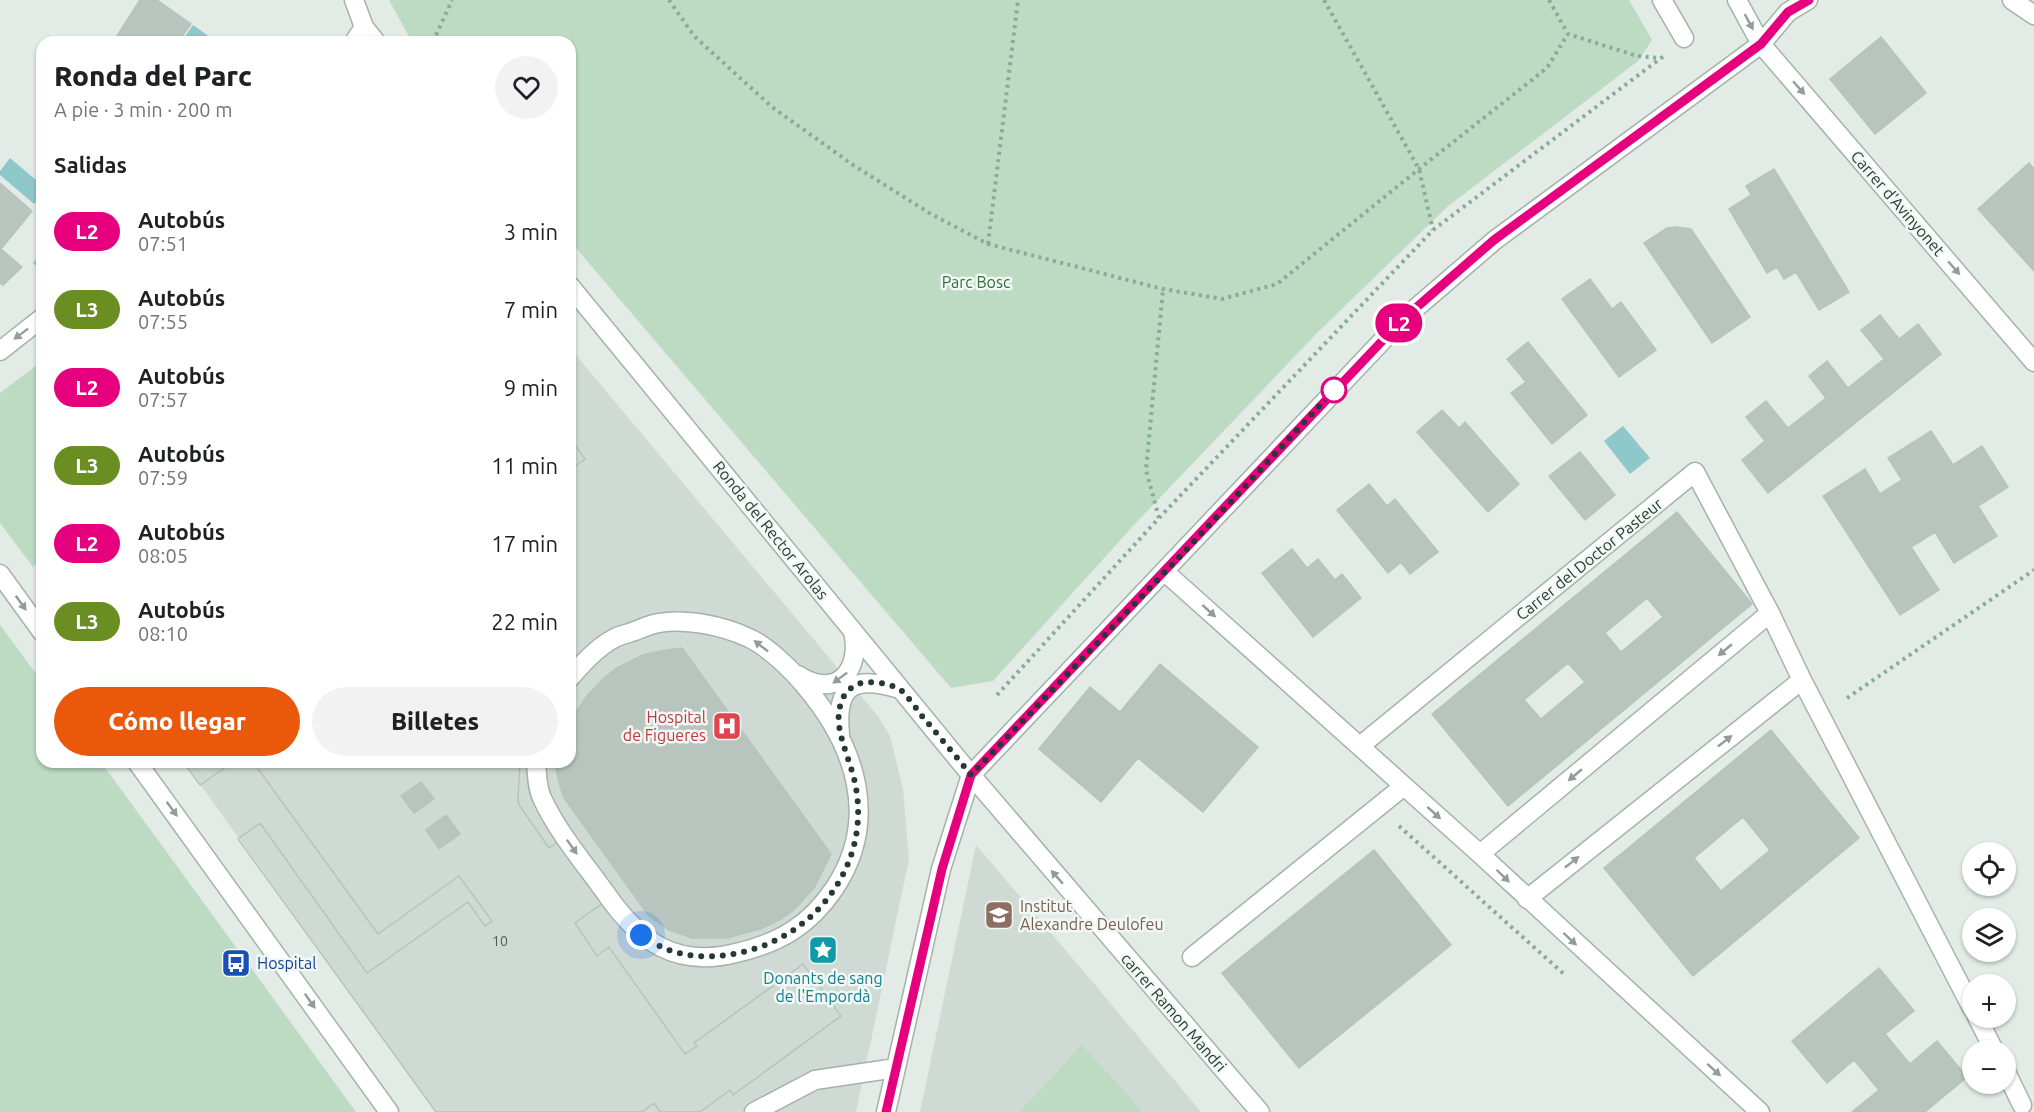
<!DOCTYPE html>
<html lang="es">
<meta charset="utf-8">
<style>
:root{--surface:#fff;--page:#f2f2f2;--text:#202124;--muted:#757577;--accent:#ea580c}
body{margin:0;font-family:Ubuntu,sans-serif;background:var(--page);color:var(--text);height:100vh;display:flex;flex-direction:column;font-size:22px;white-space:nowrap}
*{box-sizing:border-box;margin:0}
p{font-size:20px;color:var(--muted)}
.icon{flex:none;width:33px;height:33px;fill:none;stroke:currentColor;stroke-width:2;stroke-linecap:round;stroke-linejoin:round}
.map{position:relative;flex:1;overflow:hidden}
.drawer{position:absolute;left:36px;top:36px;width:540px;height:732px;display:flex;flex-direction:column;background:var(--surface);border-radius:18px;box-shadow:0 2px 4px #0004}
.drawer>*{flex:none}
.badge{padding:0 12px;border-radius:20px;font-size:21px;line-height:39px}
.tools{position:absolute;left:1962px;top:842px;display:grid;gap:12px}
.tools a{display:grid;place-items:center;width:54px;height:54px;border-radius:50%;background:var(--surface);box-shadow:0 2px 4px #0004;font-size:30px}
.you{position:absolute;width:30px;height:30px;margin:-15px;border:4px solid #fff;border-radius:50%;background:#1a73e8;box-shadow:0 0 0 9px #1a73e833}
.map>.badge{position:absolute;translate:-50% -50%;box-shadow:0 0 0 3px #fff}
h2{padding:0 18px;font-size:22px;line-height:54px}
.round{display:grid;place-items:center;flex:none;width:63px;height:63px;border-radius:32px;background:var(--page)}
.summary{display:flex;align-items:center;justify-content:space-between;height:102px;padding:0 18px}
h1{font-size:28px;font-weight:800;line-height:45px}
.cta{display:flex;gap:12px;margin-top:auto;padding:12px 18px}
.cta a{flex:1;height:69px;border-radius:36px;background:var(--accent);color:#fff;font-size:24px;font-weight:800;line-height:69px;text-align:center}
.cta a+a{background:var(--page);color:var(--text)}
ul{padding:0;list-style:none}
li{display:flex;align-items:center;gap:18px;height:78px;padding:0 18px}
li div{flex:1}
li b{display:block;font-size:22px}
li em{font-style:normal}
li .badge{min-width:66px;font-weight:700;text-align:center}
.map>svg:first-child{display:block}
</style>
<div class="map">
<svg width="2034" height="1112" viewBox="0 0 2034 1112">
<rect width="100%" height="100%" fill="#e2ebe6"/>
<path fill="#d0dad5" d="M570,348L877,715L890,736L903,789L909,859L856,1112H436L184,762H570Z
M976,845L1096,986L1201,1112H920Z"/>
<path fill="#bddac2" d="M389,0H1629L1652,40L1638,61L1447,207L1317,333L1133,526L993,681L951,688L570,241V42H412Z
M42,361V557L33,567L0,523V393Z
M0,625L42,682V762H101L356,1112H0Z
M1082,1045L1143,1112H1019Z"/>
<path fill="#8fc8ca" d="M193,25L217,42H181Z
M10,158L42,185V195L34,204L0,175V171Z
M1623,426L1650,458L1630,474L1604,441Z"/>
<path fill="#b8c5bf" stroke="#b5c4bc" stroke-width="1.5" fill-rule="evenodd" d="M140,0H157L191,24L178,42H113Z
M1881,37L1926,93L1875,134L1830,79Z
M2029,163L2034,169V233L2015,250L1978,209Z
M1774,169L1849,292L1819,310L1796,272L1784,279L1777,267L1767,273L1729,209L1751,195L1746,186Z
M0,183L32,211L1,249L22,267L3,285L0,283Z
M1677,227L1691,229L1750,317L1712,343L1644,243L1667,228Z
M2034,233V271L2015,250Z
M42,254V271L34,263Z
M1590,279L1612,309L1621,302L1656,350L1619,377L1562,299Z
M1880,315L1899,339L1918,324L1941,354L1768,493L1742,460L1765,441L1746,417L1766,401L1788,428L1826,398L1809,376L1827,361L1848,388L1884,359L1861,330Z
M1528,342L1587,415L1552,444L1511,393L1526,382L1507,359Z
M1442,410L1459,428L1465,422L1519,484L1488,512L1417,432Z
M1931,431L1953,465L1982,446L2008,487L1978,506L1997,536L1954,563L1935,532L1911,547L1939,590L1900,615L1823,496L1865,469L1880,494L1902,480L1888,458Z
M570,438L585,459L570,470Z
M570,438L585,459L570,470Z
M1580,452L1615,495L1585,520L1549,476Z
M1369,484L1387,506L1395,499L1438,552L1410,574L1401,562L1388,573L1337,510Z
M1677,512L1752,604L1508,806L1432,714ZM1647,598L1663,617L1621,652L1605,633ZM1568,663L1585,682L1541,719L1524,700Z
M1292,549L1307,568L1318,559L1335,580L1342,574L1361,598L1313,637L1262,573Z
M682,648L831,854L814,888L795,909L781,919L763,928L727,938H692L669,930L649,916L564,798L559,783L556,768L557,762H570V721L587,696L605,677L617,668L643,655L666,650Z
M1160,664L1258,747L1203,812L1138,758L1101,802L1039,749L1090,687L1120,712Z
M1771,730L1859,838L1693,976L1604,868ZM1743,817L1770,850L1721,891L1694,858Z
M183,762H233L200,785Z
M183,762H233L200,785Z
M253,762H520L518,799L519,805L549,848L559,841L603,903L575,923L597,956L609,947L685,1054L697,1046L694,1043L803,964L841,1016L733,1095L730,1090L700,1112H660L654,1103L642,1112H436L238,839L260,823L367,973L468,902L485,926L492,921L459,876L378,934ZM421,782L434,799L414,813L401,796ZM446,815L460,834L439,849L426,830Z
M253,762H520L518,799L519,805L549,848L559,841L603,903L575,923L597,956L609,947L685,1054L697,1046L694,1043L803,964L841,1016L733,1095L730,1090L700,1112H660L654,1103L642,1112H436L238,839L260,823L367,973L468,902L485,926L492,921L459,876L378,934Z
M1374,850L1451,945L1299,1068L1222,973Z
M1879,968L1914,1011L1885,1034L1910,1064L1937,1041L1967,1077L1925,1112H1852L1879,1090L1854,1060L1827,1083L1792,1041Z"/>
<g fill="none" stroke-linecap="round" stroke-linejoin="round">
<g stroke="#a5b2ac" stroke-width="21">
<path id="minor" d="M354,0L364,27L376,42
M1662,0L1684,38
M1737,0L1761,44L2034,362
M2012,0L2034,15
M354,42L364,27
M570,286L971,775L1260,1112
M0,351L42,318
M1165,572L1480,854L1760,1112
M0,574L42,632
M798,675C836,700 862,671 853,631
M840,734C835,683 855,676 900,689
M1360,746L1695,472L1770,613L1802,680L1972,1008
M137,762L389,1112
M536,762C537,774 537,788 542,798C558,833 585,864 607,895C640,942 676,968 736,953C779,943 809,926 834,889C881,819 855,745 805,686C792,670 767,646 749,638C724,626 686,618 659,623C650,624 641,629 632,632C627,634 620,635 615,638C600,645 581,665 570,678
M1480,854L1770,613
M1527,899L1802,680
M1192,957L1404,786
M1977,1017L1994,1050
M2006,1072L2022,1105
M754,1112L815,1080L896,1068
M886,1112L941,869L971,775L1402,320L1495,240L1761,44L1788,12L1808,0"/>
</g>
<path stroke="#86ab9b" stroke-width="4" stroke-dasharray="3 4.5" stroke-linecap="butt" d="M669,0L694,36L772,107L853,165L931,214L988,244L1163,289L1222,299L1277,284L1419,169L1547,68L1568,34
M1324,0L1419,169L1433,230
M1549,0L1568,34L1637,56L1660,58
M433,42L452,0
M988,244L1018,0
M1159,518L1146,470L1163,289
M997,695L1159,518L1433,230L1665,55
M1847,698L2034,570
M1399,826L1565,975"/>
<use href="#minor" stroke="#fff" stroke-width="18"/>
</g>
<defs><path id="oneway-solid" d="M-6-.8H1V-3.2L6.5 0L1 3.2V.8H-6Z" transform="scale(1.5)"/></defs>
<g fill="#929c98">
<use href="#oneway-solid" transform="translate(1749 22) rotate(62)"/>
<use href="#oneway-solid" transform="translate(1799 88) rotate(49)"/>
<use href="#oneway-solid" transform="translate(1954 268) rotate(49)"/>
<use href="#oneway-solid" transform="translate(21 334) rotate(143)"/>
<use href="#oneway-solid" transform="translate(21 603) rotate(54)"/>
<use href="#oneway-solid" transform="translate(1209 611) rotate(42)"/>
<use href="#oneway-solid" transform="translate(761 646) rotate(-142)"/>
<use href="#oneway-solid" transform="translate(1725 650) rotate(140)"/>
<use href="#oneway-solid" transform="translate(840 678) rotate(143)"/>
<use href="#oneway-solid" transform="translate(1725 741) rotate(-38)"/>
<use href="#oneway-solid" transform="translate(1575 775) rotate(140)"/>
<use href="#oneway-solid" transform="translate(172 809) rotate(54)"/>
<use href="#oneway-solid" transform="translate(1434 813) rotate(42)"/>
<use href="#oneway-solid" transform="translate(572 847) rotate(55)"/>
<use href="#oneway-solid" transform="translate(1572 862) rotate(-38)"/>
<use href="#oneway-solid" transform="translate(1503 876) rotate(44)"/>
<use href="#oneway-solid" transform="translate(1057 877) rotate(-131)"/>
<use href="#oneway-solid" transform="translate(1570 939) rotate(43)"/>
<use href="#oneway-solid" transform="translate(310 1001) rotate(55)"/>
<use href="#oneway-solid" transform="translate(1714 1070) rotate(42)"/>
</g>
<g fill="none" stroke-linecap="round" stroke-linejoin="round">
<g stroke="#fff" stroke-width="14">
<path id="line" d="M886,1112L942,869L971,775L1402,320L1494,240L1761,44L1788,12L1809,0"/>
</g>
<use href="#line" stroke="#e6007e" stroke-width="9"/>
<path stroke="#243a32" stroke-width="6" stroke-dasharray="0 10.8" d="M641,935C675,960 714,961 754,949C824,927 871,857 855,783C851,762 836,733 839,713C840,700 846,689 858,684C870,680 892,683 902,691C909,698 916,708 922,716C938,735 955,755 971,775L1187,549L1336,388L1334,390"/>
</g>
<defs>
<g id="hospital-square" transform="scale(1.5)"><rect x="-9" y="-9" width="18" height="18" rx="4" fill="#e0444e" stroke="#f2f8f4"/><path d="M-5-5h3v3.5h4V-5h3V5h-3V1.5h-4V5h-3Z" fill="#fff"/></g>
<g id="school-square" transform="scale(1.5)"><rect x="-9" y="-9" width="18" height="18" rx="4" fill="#8d6e63" stroke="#f2f8f4"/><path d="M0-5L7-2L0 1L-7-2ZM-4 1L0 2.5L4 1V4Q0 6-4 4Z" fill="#fff"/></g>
<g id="sight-square" transform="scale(1.5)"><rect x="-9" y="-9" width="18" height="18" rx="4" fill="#0f9aa8" stroke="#f2f8f4"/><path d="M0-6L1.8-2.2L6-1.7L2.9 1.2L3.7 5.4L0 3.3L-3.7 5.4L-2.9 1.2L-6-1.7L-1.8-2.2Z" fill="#fff"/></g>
<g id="bus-square" transform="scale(1.5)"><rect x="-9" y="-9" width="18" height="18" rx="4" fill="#1a4fb4" stroke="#f2f8f4"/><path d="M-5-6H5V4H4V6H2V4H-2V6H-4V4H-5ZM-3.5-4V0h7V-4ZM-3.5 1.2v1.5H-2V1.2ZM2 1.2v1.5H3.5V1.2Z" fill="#fff"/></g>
</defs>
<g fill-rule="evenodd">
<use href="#hospital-square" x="727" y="726"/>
<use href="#school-square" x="999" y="915"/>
<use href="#sight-square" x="823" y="950"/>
<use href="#bus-square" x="236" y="963"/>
</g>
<circle fill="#fff" stroke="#e6007e" stroke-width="3" cx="1334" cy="390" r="12"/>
<g text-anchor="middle" stroke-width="5" stroke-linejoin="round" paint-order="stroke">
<g font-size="14" fill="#495d55">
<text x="500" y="946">10</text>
</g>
<g font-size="16" fill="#243a32" stroke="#f2f8f4">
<text transform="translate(1898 203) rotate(49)" y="6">Carrer d'Avinyonet</text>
<text transform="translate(771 530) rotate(51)" y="6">Ronda del Rector Arolas</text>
<text transform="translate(1589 559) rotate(-39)" y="6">Carrer del Doctor Pasteur</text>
<text transform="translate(1174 1012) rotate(49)" y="6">carrer Ramon Mandri</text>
</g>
<g font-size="16" fill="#326d42" stroke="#f2f8f4">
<text x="976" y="288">Parc Bosc</text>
</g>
<g font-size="16" fill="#be3a42" stroke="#f2f8f4" text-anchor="end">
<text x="706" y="723">Hospital<tspan x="706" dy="18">de Figueres</tspan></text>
</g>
<g font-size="16" fill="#785e54" stroke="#f2f8f4" text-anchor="start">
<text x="1020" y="912">Institut<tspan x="1020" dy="18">Alexandre Deulofeu</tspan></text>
</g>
<g font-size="16" fill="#164399" stroke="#f2f8f4" text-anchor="start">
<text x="257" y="969">Hospital</text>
</g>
<g font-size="16" fill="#0d838f" stroke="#f2f8f4">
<text x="823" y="984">Donants de sang<tspan x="823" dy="18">de l'Empordà</tspan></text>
</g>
</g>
</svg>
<div class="tools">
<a><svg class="icon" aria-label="locate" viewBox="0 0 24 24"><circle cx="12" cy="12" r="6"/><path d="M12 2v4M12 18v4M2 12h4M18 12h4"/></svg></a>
<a><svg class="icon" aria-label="layers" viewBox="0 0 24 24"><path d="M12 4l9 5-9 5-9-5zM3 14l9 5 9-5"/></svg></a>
<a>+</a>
<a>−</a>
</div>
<div class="you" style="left:641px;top:935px"></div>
<b class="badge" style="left:1399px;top:323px;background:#e6007e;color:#fff">L2</b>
<section class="drawer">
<div class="summary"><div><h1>Ronda del Parc</h1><p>A pie · 3 min · 200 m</p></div><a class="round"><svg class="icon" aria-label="heart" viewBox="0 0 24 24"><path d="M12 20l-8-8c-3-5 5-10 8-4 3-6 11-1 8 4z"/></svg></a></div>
<h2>Salidas</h2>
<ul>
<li><span class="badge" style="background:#e6007e;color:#fff">L2</span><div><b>Autobús</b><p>07:51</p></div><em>3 min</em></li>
<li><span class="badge" style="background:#6b8e23;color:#fff">L3</span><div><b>Autobús</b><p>07:55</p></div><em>7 min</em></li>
<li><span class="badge" style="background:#e6007e;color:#fff">L2</span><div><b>Autobús</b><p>07:57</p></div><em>9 min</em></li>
<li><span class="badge" style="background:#6b8e23;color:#fff">L3</span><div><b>Autobús</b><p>07:59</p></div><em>11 min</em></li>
<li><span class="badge" style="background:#e6007e;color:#fff">L2</span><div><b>Autobús</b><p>08:05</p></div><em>17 min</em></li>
<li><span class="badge" style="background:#6b8e23;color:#fff">L3</span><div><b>Autobús</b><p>08:10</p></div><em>22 min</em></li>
</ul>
<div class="cta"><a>Cómo llegar</a><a>Billetes</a></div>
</section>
</div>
